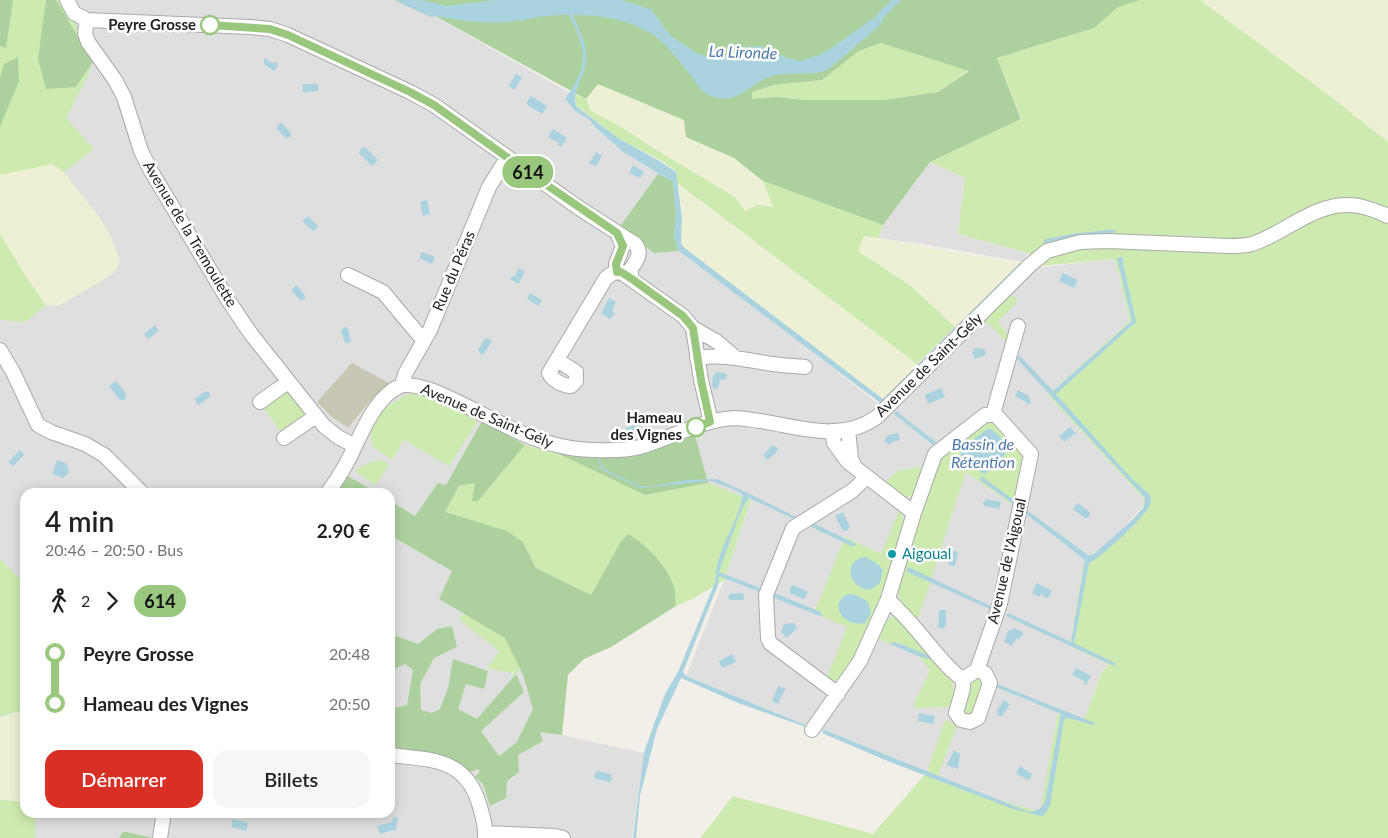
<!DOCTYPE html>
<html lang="fr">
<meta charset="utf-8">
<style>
:root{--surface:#fff;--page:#f6f6f6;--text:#202124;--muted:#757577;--accent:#d93025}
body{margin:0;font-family:Lato,sans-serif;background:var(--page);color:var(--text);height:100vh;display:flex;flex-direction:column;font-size:19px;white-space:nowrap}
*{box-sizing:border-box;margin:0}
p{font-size:16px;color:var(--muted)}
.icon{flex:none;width:28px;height:28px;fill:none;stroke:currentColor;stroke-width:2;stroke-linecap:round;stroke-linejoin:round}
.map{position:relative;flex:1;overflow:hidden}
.side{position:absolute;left:20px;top:488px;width:375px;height:330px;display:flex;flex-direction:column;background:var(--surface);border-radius:15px;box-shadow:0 2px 12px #0003}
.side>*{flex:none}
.badge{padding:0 10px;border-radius:16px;font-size:18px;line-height:32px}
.map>.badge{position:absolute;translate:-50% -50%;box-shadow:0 0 0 2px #fff}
.legs{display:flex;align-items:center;gap:8px;height:55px;padding:0 25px;font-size:16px}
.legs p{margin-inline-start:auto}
.head{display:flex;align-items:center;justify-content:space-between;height:85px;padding:0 25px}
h1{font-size:28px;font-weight:600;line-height:38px}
.action{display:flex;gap:10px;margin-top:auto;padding:10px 25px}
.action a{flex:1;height:58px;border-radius:15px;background:var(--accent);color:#fff;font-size:20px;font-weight:600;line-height:58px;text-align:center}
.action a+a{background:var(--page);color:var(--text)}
ul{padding:0 25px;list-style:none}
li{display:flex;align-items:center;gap:18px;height:50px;font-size:19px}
li i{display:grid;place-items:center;width:8px;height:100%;margin:0 6px;background:currentColor}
li i::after{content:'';width:12px;height:12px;margin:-6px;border:4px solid;border-radius:50%;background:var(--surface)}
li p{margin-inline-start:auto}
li:first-child i{background:linear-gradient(#0000 50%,currentColor 0)}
li:last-child i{background:linear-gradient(currentColor 50%,#0000 0)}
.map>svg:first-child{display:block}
</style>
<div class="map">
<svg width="1388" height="838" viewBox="0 0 1388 838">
<rect width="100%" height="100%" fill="#f2efe9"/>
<path fill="#e0dfdf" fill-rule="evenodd" d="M0,0H394L434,16L570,93L565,99L575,111L590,120L594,126L623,152L673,181L679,251L787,332L890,413L1035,268L1115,259L1130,321L1048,395L1144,499L1143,506L1120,531L1094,555L1084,561L1070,646L1109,664L1102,671L1083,723L1058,713L1041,812L1012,805L808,726L686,676L724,580L751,501L708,483L695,435L637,453L559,454L525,445L482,421L455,571L541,638L543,731L644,753L632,838H0ZM25,492H390V812H25Z
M930,162L965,178L958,234L1028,253L1023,262L917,243L878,238L883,225Z"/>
<path fill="#c7c7b4" d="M352,363L389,383L369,402L348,428L332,417L317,402Z"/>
<path fill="#eef0d5" d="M1200,0H1388V142L1330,96Z
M598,84L684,120L686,137L734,158L763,181L774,207L758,205L745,211L735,197L650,146L623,128L591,111L586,99Z
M46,164H52L64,172L100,218L111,237L120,261L116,270L108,277L60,305L53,306L46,305L26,277L0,234V175Z
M677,184L917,364L883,399L697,259L681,244L682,219Z
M864,236L914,244L934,249L1020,263L955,327L912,287L858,251Z
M25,710V802L0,800V717Z"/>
<path fill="#cdebb0" d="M13,0H62L74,21L93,62L88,76L66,118L94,149L64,172L52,164L0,175V46L5,48Z
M1140,0H1200L1330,96L1388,142V838H700L733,796L873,834L927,772L945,720L957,725L938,776L993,798L1040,812L1058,713L1083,723L1102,672L1109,665L1070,646L1084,560C1097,553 1137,519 1143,507C1143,506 1144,499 1144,499L1048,395L1130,321L1115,259L1040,266L1028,253L958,234L965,178L930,162L1022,119L997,58L1094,28L1118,6Z
M881,43L969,70L938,92L884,100H804L791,98L752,99V92L774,85L822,80L859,51Z
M575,94L586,99L591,111L623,128L650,146L735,197L745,211L758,205L773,207L763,181L883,225L878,238L864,236L858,251L912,287L955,327L917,364L677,183L676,171L662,161L618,138L581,109L576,106Z
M0,234L26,277L46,305L25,322L0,320Z
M1010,294L1018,301L998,322L1008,334V344L987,322L985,324L982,321Z
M286,390L289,394L291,393L305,411L304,412L307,416L291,427L287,426L280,431L263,407Z
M410,394C436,394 457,410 478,421L449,466L404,440L392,460L373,447C372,442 370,436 371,431C374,415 396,398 410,394Z
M987,422L995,423L1023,454L1014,506L966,472L917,622C908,611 897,602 898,587L939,458Z
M525,445L559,454L645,495L708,483L751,500L724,580L694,598L676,606L675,590L620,543L591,595L536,568L523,542L445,512L459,487L475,482L478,501Z
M380,460L389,464L376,485L354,471L370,462Z
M924,466L913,495L905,498L885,483L897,471Z
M899,511L903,516L904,524L876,610L862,644L843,676C837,680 833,682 827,677L847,627L814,613L845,537L881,554Z
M0,559L25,584V710L0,716Z
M463,615L468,616L505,638L526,659L516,674L487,668L499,651L461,621L459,616Z
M894,617L899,619L952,682L954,693L950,707L915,708L914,704L930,671L919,656L878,639L887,619Z
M978,678L984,681L973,715H963L962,707L972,679Z
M0,800L25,802V812L35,813V838H0Z"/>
<path fill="#add19e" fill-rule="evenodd" d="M0,0H13L6,48L0,46Z
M46,0H56L93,62L76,87L46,89L38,59Z
M394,0H1140L1118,7L1094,28L997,58L1021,119L930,162L883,225L763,181L734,158L686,137L684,120L598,84L586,99L435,16L431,17ZM881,43L969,71L938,92L884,100H804L778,97L752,99V92L774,85L822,80L859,51Z
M18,57L19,81L0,127V78L4,64Z
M658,174L673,181L676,214L674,238L679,251L654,253L619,228Z
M482,421L525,445L478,501H472L475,483L459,486L445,512L507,531L523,542L536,568L591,595L620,543L628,534C648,546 668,566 675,590C676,595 675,601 676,606L611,647L584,659L568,675L562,735L540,732L543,741L518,755L519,772L507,781L506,798L490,806L483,784L475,777L480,772L478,769L469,772L394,751V737L390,731V709L407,705L413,670L405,664L390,671V638L397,636L418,644L437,629L452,626L457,647L434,658L420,684L421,710L432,713L440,709L448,688L453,659L488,671L484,689L466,684L458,709L477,719L516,674L524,692L481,731L499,756L517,742L533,709L523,675L505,638L439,599L452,571L390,535V501L415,516L438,483L446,485Z
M695,435L708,483L645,495L559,454L637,453Z
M348,476L375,492H337Z
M123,832H126L154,838H119Z"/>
<path fill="#e2e2e2" d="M800,343L821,359L816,368L793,352Z"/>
<path fill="#aad3df" d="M395,0H422L447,6L495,0H621L651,9L670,35L696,53L715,59L747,47L761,46L787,58L801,61L819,55L832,48L873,18L878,24L875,16L892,0H901L885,16L879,26L829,69C812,77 790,71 772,76C756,80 745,96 729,98C721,99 713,98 707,94C700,90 696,83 692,77C679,61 667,43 650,33C628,19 598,15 573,15C579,32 591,48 585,68C582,82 572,90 576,106L618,138L661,162L676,172L682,219L681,244L686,249L883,399L1020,263L1022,265L882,403L879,402L679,251L674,238L676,214L673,182L623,152L594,126L590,120L575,111L565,99C590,65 586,51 569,15C548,13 529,20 508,22C481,24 460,20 434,16L431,17Z
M264,58L272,63L277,62L278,65L274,71L264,64Z
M516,74L522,78L514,90L509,86Z
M303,84H318V91L303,92Z
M531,96L547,106L542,114L526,104Z
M281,122L291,133L290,137L286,138L276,128Z
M553,129L567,138L561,147L558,145L559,143L548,137Z
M365,147L378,160L372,166L359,153L361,148Z
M596,152L602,156L597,165L595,166L589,163Z
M633,165L644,172L640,178L629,173Z
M427,200L430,214L423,216L420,202Z
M308,216L318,226L316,230L313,231L302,221Z
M422,252L435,257L432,264L419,258Z
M1123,257V264L1136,322L1056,394L1132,479L1150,495C1151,500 1151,503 1149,507C1143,518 1101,558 1089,563L1074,643L1115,663L1114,666L1006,616L1008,613L1071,642L1085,560L1026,514L1028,511L1088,555H1093L1132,520L1144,507L1145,498L1017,359L1020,356L1053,391L1132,321L1117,258Z
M519,268L525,272L518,284L510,279L512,276L514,277Z
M1063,273L1078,280L1074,288L1059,281Z
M297,285L306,297L301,301L291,290Z
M530,293L542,300L539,306L527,299Z
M609,298L616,302L612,310L615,313L610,319L601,313Z
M155,325L159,331L148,339L144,334Z
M345,327L348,328L351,342L345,343L341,330Z
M485,338L492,341L484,354H481L478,350Z
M975,348L985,349L986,355L975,359L972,352Z
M717,372L727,374L726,379L720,380L718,388L714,389L712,385L713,376Z
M116,381L127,395L125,396L126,398L123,400H120L109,386Z
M941,388L945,397L928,404L925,395Z
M1018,390L1029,396L1031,403L1027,404L1026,402L1015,396Z
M206,391L210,393V397L198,405L194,399Z
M896,411L936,442L933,445L894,414Z
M639,423L643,431L630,436L625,432L626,428Z
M1070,427L1077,435L1076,436L1074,434L1064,442L1059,436Z
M987,429H991C998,434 1006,441 1007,451C1001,460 993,470 984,474L971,466L960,454L965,446Z
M898,433L900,440L892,442L889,445L884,441L888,435Z
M772,445L778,448V450L768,460L763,456Z
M20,450L24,455L13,466L8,462Z
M599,459L604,469L640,486H652L686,480L717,479L754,496L796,517L794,519L749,498L747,500L739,515L719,572L760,588V592L719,576L718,585L683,672L686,676L808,726L806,727L738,703L681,678L657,729L640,796L636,838H633L644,752L665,694L678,672L716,580C715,551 738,524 743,495L733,489L711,481L641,488L602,470L598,460Z
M57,460L68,464L67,467L69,472L63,478L52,474Z
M981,476L1014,500L1013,504L980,480Z
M986,499L1001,502L999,509L984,506L983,503Z
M1078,503L1090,512V514L1088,518H1085L1073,509Z
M843,512L850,527L847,531H843L835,516Z
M811,522L856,544L855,546H852L807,525Z
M951,550L958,552L955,566L948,565Z
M866,557L879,565L883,570L880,583L870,590C848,589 842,559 866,557Z
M908,567L993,607L992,610L907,572Z
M1037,583L1052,591L1048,598L1043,597L1042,593L1039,597L1032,593Z
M793,585L808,592L804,599L790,593V588Z
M772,592L821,612L822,617L772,597Z
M743,593L744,600H730L728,597L730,594Z
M851,594L859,596L868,602L871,614L865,623C841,629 827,598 851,594Z
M939,610H946V625L943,629L938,627Z
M794,623L797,628L787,638L781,632L784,624Z
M1014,628L1023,632V635L1019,639L1017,638L1012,646L1004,642L1008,631Z
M891,642L901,644L930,656V659L920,657L890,644Z
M732,654L736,662L722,668L719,661Z
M1076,668L1091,676L1086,685L1084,684V681L1072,675Z
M997,684L1095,723L1094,725L1068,718L1064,719L1050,805L1045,814L1041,816L1013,809L890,762L822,733L824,730L1029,812C1037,811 1041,809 1045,802L1061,714L996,687Z
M778,686L786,689L783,693L778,704L772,701Z
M1004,700L1010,704L1002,716H999L996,712Z
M919,713L935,716L933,724L918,721Z
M954,750L960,754L958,769L947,765Z
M1020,766L1032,774L1029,780L1016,774Z
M596,771L611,774L612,779L609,782L594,778Z
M393,817L398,818L396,831L393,830L380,834L377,826L392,822Z
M233,819L248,823L246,831L231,827Z"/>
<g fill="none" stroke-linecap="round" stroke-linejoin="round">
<path stroke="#aad3df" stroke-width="3" d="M1045,241L1075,235L1114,231"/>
<g stroke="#a9a9a9" stroke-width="16">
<path id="minor" d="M67,0L74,13L87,20L250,27L270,29L288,35L410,92L434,105L579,208L635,244C643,253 636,262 630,270L632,279
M87,20L85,33L88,42L115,80L124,97L141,151L151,171L228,300L251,334L324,426L338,437L355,446
M617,233L623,246L616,264L617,272
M348,275L383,292L424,341
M693,328L716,341L735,357
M0,350L13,372L38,425L51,432L85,444L104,455L141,492
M697,358C727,353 751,362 781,365C789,366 797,366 805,367
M557,360L576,372V381L571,386C563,386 552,380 549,373L606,278L613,273L621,272L683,316L693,328L701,380L711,422
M402,385L405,374L430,330L489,187L507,158
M260,402L288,382
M993,414L1018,326
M848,430L851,459L854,465
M832,431L834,443L848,462L914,513L888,599C897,609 907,618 915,628C926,640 950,673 963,679L977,670L1000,604L1031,454L996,415H985L935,454L914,513
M284,438L316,416
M328,492C334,484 340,475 345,466C360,440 372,397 402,385C424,384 447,397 466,406C497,421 527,439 561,446C579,451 622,452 640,447C671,438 701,420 734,418C743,418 751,420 760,421C801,427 840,443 877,417L1031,264L1047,251L1080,242L1108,241L1229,246C1237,246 1245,246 1252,244C1288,232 1317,199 1359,206C1369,208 1379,212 1388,216
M963,679V688L956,713L961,720L970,722L978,718L990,683L985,673L977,670
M838,694L770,643L768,638L766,595L793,528L852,491L867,477
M812,730L860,661L888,599
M390,755C432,760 467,758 480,807C483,817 486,827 485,838
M485,833L555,836L563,838
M160,838L164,812"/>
</g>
<use href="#minor" stroke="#fff" stroke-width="14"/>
</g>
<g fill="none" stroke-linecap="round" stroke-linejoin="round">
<g stroke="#fff" stroke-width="11">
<path id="line-1" d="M210,25L270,29L288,35L410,92L434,105L522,168L617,233L623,246L616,264L617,272H621L632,279L683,316L693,328L701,380L710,422L696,427"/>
</g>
<use href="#line-1" stroke="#98c77d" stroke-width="8"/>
</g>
<g fill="#fff" stroke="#98c77d" stroke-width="2.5">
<circle cx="210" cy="25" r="9"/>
<circle cx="696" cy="427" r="9"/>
</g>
<circle fill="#0f9aa8" stroke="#fff" stroke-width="2" cx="892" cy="554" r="5"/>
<g text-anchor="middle" stroke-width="5" stroke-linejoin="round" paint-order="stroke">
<g font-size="15" font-weight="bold" fill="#222" stroke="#fff" text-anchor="end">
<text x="196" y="30">Peyre Grosse</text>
<text x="682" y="423">Hameau<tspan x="682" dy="17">des Vignes</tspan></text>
</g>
<g font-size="15" fill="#222" stroke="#fff">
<text transform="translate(190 234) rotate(59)" y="5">Avenue de la Tremoulette</text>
<text transform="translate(454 271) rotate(-67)" y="5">Rue du Péras</text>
<text transform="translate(929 365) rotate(-44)" y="5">Avenue de Saint-Gély</text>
<text transform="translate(487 416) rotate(23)" y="5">Avenue de Saint-Gély</text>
<text transform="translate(1007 561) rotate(-77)" y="5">Avenue de l'Aigoual</text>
</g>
<g font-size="15" fill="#0d838f" stroke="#fff" text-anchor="start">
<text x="902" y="559">Aigoual</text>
</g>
<g font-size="16" font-style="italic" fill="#4a7aab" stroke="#fff">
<text transform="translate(743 52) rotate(2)" y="6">La Lironde</text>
<text x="983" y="450">Bassin de<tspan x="983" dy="18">Rétention</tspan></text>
</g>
</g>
</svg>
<b class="badge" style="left:528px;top:172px;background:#98c77d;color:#111">614</b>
<section class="side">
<div class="head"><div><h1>4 min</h1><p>20:46 – 20:50 · Bus</p></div><b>2.90 €</b></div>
<div class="legs"><svg class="icon" aria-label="walk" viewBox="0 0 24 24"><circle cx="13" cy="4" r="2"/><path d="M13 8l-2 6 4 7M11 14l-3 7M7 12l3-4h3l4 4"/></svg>2<svg class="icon" aria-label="forward" viewBox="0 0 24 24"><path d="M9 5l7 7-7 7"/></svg><b class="badge" style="background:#98c77d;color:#111">614</b></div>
<ul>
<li><i style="color:#98c77d"></i><b>Peyre Grosse</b><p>20:48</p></li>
<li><i style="color:#98c77d"></i><b>Hameau des Vignes</b><p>20:50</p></li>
</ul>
<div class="action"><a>Démarrer</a><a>Billets</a></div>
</section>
</div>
